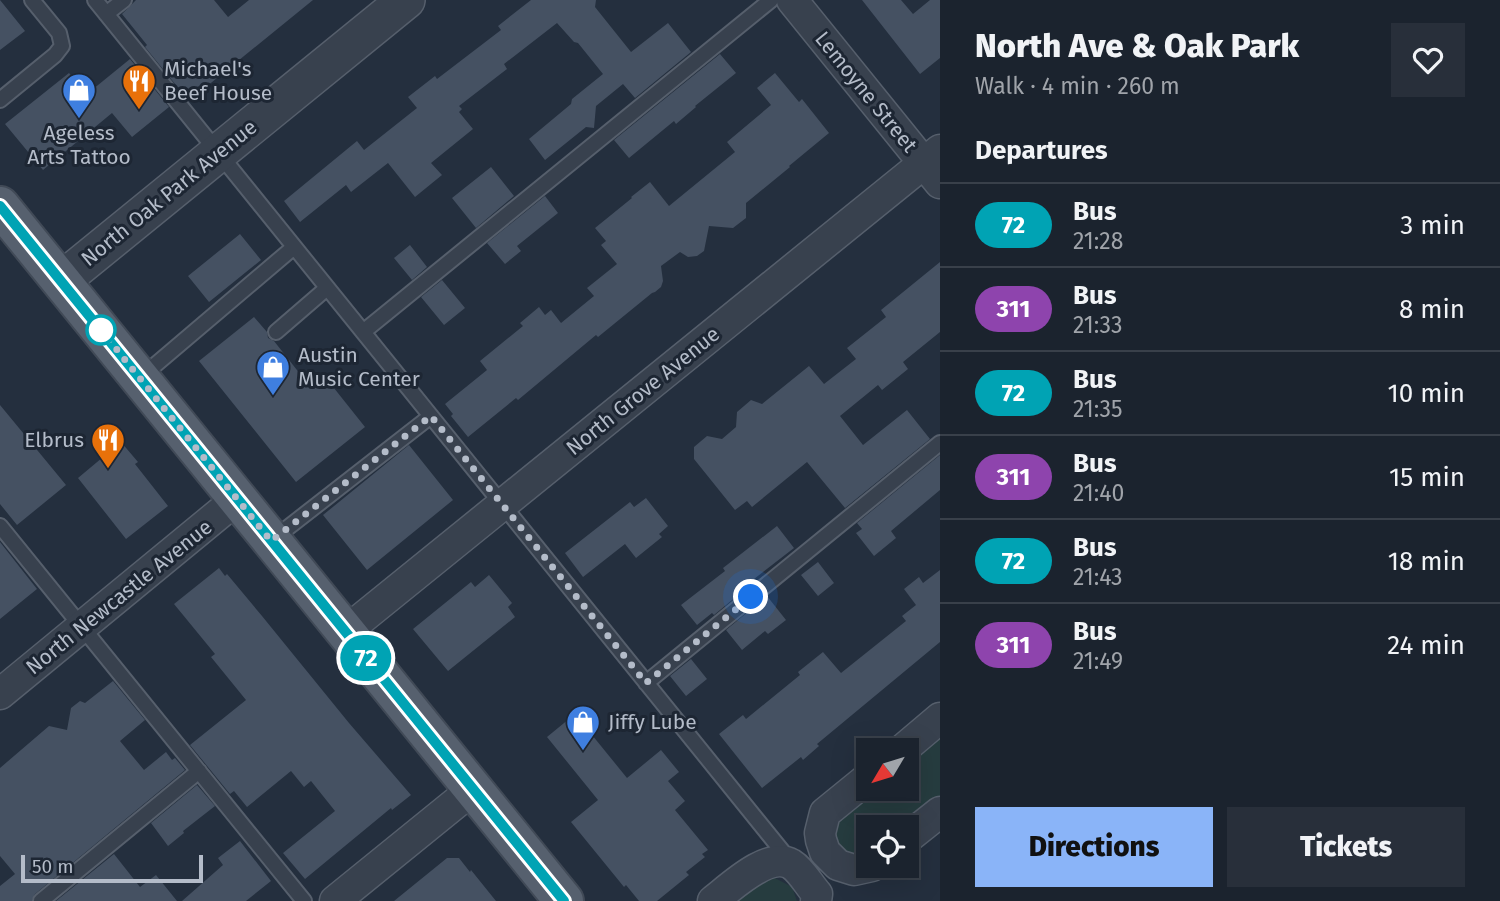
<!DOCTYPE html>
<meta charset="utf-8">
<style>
:root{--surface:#1b232e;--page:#282f3a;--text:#f1f3f6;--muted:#a0a4aa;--line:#39404a;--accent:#8ab4f8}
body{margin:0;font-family:"Fira Sans",sans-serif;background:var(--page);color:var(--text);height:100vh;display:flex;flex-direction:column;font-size:26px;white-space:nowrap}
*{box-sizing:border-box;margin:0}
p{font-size:23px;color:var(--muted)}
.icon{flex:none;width:38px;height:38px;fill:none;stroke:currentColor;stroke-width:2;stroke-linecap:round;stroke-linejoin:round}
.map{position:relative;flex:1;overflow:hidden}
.details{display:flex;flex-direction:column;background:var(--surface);width:560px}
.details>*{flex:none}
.badge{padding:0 14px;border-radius:23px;font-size:24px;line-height:46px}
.needle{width:46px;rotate:232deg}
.tools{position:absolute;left:856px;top:738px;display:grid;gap:14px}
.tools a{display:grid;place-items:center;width:63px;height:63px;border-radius:0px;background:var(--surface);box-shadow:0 7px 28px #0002,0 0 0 2px var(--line);font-size:35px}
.scale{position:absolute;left:21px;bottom:18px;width:182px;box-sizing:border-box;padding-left:7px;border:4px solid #b4bcc9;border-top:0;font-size:19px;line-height:24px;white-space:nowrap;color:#b4bcc9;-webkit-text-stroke:5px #1d2633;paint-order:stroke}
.you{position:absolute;width:35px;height:35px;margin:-18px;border:5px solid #fff;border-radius:50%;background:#1a73e8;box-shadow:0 0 0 10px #1a73e833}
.map>.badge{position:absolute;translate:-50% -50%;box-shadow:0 0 0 4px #fff}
h2{padding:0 35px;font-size:26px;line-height:63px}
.round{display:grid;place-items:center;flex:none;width:74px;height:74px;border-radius:0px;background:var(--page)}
.head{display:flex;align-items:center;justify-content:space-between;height:119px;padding:0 35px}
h1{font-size:33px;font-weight:800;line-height:52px}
.primary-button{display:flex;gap:14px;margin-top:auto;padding:14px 35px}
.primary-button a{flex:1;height:80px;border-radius:0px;background:var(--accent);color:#111;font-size:28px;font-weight:800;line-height:80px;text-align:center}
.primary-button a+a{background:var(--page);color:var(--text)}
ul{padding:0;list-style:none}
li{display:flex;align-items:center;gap:21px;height:84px;padding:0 35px;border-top:2px solid var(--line)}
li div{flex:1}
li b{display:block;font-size:26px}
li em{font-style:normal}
li .badge{min-width:77px;font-weight:700;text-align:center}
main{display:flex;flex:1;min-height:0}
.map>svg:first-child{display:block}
</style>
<main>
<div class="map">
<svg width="940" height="901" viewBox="0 0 940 901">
<rect width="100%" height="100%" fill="#242f3e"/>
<path fill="#263c3f" d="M940,733V797L902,828H868V856L849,859L831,843L836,818L871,789H906L907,760Z
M773,877L792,887L797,901H731L760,879Z"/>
<path fill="#455162" d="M0,0L25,31L0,50Z
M136,0H214L228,17L249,0H313L190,100L186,94L184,95L145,47L147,45L122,14Z
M531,0H596L595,7L631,52L668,23L691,52L635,98L623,84L596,106L594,128L586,127L545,160L529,139L571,104L572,99L603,74L578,43L574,42L557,23L504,64L507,69L459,106L462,109L459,112L473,129L431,163L442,175L415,197L388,163L351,192L346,185L300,222L284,201L357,141L364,150L417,108L408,97L435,76L437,79L501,30L498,26Z
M862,0H901L913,14L930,0H940V58L920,74Z
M720,54L736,73L695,106L696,107L676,124L674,121L629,158L614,140Z
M130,59L169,107L132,137L112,113L43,170L5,124L69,73L87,94Z
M775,73L799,102L802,99L829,133L789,166L790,167L746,203V218L733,228L709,226L704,251L697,256L688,257L680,252L661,266L663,281L661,287L655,292L652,293L598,337L596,335L518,400L516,398L468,437L451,416L453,414L445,404L487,370L480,361L523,326L520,323L539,307L545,315L551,310L561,323L594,296L587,288L617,264L601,245L606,241L595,228L632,198L631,197L650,182L669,206L735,152L727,142L771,105L757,88Z
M491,167L514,196L476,228L452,198Z
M545,196L558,213L517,246L521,251L505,264L487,243Z
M240,234L261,260L209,302L188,276Z
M410,245L427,267L412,280L394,258Z
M940,262V332L903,362L908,369L882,390L878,385L840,416L863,445L907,410L930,439L845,508L807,462L752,507L747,501L735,510L694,459V447L707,436L722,439L736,427L737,412L751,400L762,404L809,366L824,384L856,359L847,348L886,317L881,310Z
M442,280L465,308L444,325L421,297Z
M254,317L267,332L268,338L274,341L312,389L326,378L365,427L296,482L199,361Z
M0,405L66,485L17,525L0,504Z
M121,442L138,462L135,464L168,506L126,539L78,478Z
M409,445L453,500L367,570L323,515Z
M940,455V490L891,531L896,538L874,556L856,533L862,529L857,523Z
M646,498L668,526L659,534L662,537L636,558L625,544L583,577L565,553L630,502L634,507Z
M777,526L794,548L754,579L755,581L714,615L712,613L697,625L681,605L725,571L723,568Z
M0,542L37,589L0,619Z
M818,562L834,583L818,596L801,575Z
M219,568L225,576L227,574L262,616L349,723L411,795L392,810L391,808L305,879L283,853L335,811L311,781L304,787L291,771L247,807L234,791L230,794L190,745L246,700L211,657L215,654L174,604Z
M940,570V642L817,744L819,746L803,760L801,757L762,788L719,734L743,715L746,719L800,675L798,672L823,652L841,673L906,621L902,616L916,605L904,589L919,577L923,583Z
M489,575L512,603L508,607L515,617L448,671L413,629L471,582L475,587Z
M767,596L786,620L768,634L765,631L742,650L726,630Z
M691,659L707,679L686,696L670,676Z
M113,681L145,720L120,741L144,770L166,752L172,760L175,758L185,770L35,894L32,901H0V886L15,874L0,856V768L49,726L67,730L71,708L80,701L85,703Z
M575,714L627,778L661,750L679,772L668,781L685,801L675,810L708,850L702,854L705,857L686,872L689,875L657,901H639L626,885L624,887L571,822L598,800L547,737Z
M197,785L215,806L183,831L184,833L168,846L151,823Z
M240,841L271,881L246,901H182L223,865L218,858Z
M114,854L140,887L156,875L177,901H56Z
M447,858H459L470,872L471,870L496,901H394Z"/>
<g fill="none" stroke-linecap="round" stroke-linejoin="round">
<g stroke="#565f6c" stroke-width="18">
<path id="service" d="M95,0L791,862
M106,14L124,0
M0,100L55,55L62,46L59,33L32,0
M276,332L327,288
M363,332L771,0
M141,377L294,247
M0,526L304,901
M272,540L431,416
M646,683L940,443
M41,901L199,771"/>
</g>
<g stroke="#565f6c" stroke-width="33">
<path id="minor" d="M792,0L940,183
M345,632L940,150
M0,694L237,499
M901,751L940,718
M868,778L825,813L820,833L821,840L825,852L838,865L854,870L872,866
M906,839L940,812
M335,901L473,789
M713,901C730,888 768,851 791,864C801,870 809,885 817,894L816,901"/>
</g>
<g stroke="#565f6c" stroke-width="40">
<path id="tertiary" d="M61,281L406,0"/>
</g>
<g stroke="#414a57" stroke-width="42">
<path id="primary" d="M0,206L564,901"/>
</g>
<use href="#service" stroke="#38414e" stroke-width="14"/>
<use href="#minor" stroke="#38414e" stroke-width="30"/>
<use href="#tertiary" stroke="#38414e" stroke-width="37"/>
<use href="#primary" stroke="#56606e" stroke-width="38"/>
</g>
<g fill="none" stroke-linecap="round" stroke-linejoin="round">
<g stroke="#fff" stroke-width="16">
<path id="line" d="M0,206L564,901"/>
</g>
<use href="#line" stroke="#00a3b4" stroke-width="10"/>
<path stroke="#b4bcc9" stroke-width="7" stroke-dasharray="0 12.6" d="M101,330L271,541L431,416L646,683L751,597"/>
</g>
<defs>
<g id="restaurant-pin" transform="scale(1.75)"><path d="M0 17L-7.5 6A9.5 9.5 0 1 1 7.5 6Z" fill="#e8710a" stroke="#1d2633"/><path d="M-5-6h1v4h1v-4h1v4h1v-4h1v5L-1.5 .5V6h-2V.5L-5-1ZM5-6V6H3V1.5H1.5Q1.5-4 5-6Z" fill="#fff"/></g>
<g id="shop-pin" transform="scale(1.75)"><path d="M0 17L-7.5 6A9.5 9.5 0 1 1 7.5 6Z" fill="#3f7fe0" stroke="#1d2633"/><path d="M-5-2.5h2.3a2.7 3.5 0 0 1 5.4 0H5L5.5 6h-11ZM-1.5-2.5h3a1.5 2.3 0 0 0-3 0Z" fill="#fff"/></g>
</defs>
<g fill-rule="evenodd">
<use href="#restaurant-pin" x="139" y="81"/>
<use href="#shop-pin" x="79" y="90"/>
<use href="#shop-pin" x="273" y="367"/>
<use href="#restaurant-pin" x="108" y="440"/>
<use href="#shop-pin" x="583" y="722"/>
</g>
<circle fill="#fff" stroke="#00a3b4" stroke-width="3.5" cx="101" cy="330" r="14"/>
<g text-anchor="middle" stroke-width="6" stroke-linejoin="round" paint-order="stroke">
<g font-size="21" fill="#b4bcc9" stroke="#1d2633" text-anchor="start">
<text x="164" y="76">Michael's<tspan x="164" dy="24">Beef House</tspan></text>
<text x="79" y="140" text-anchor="middle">Ageless<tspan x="79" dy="24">Arts Tattoo</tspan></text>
<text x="298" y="362">Austin<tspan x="298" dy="24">Music Center</tspan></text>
<text x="84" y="447" text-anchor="end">Elbrus</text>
<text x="608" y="729">Jiffy Lube</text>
</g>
<g font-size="21" fill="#b4bcc9" stroke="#1d2633">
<text transform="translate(866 92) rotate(51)" y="7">Lemoyne Street</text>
<text transform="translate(169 193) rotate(-39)" y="7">North Oak Park Avenue</text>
<text transform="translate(643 391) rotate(-39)" y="7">North Grove Avenue</text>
<text transform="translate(119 597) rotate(-39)" y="7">North Newcastle Avenue</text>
</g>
</g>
</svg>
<div class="tools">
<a><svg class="needle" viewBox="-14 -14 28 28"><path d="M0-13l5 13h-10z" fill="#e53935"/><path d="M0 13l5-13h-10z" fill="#a0a4aa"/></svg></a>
<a><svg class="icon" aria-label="locate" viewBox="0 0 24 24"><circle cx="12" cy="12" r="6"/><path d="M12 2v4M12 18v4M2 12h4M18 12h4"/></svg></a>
</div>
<div class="scale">50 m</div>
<div class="you" style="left:751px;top:597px"></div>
<b class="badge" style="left:366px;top:658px;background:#00a3b4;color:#fff">72</b>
</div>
<section class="details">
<div class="head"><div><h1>North Ave &amp; Oak Park</h1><p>Walk · 4 min · 260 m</p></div><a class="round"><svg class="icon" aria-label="heart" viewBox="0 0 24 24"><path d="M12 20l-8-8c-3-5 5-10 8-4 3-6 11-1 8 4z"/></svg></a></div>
<h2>Departures</h2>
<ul>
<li><span class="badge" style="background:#00a3b4;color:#fff">72</span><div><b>Bus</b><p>21:28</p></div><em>3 min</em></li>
<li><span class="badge" style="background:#8e44ad;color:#fff">311</span><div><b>Bus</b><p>21:33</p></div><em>8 min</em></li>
<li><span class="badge" style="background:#00a3b4;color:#fff">72</span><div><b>Bus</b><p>21:35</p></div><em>10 min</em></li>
<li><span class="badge" style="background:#8e44ad;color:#fff">311</span><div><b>Bus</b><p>21:40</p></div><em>15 min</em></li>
<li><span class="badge" style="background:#00a3b4;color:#fff">72</span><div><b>Bus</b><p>21:43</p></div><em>18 min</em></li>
<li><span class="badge" style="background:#8e44ad;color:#fff">311</span><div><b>Bus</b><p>21:49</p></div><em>24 min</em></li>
</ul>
<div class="primary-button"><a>Directions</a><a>Tickets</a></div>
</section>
</main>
